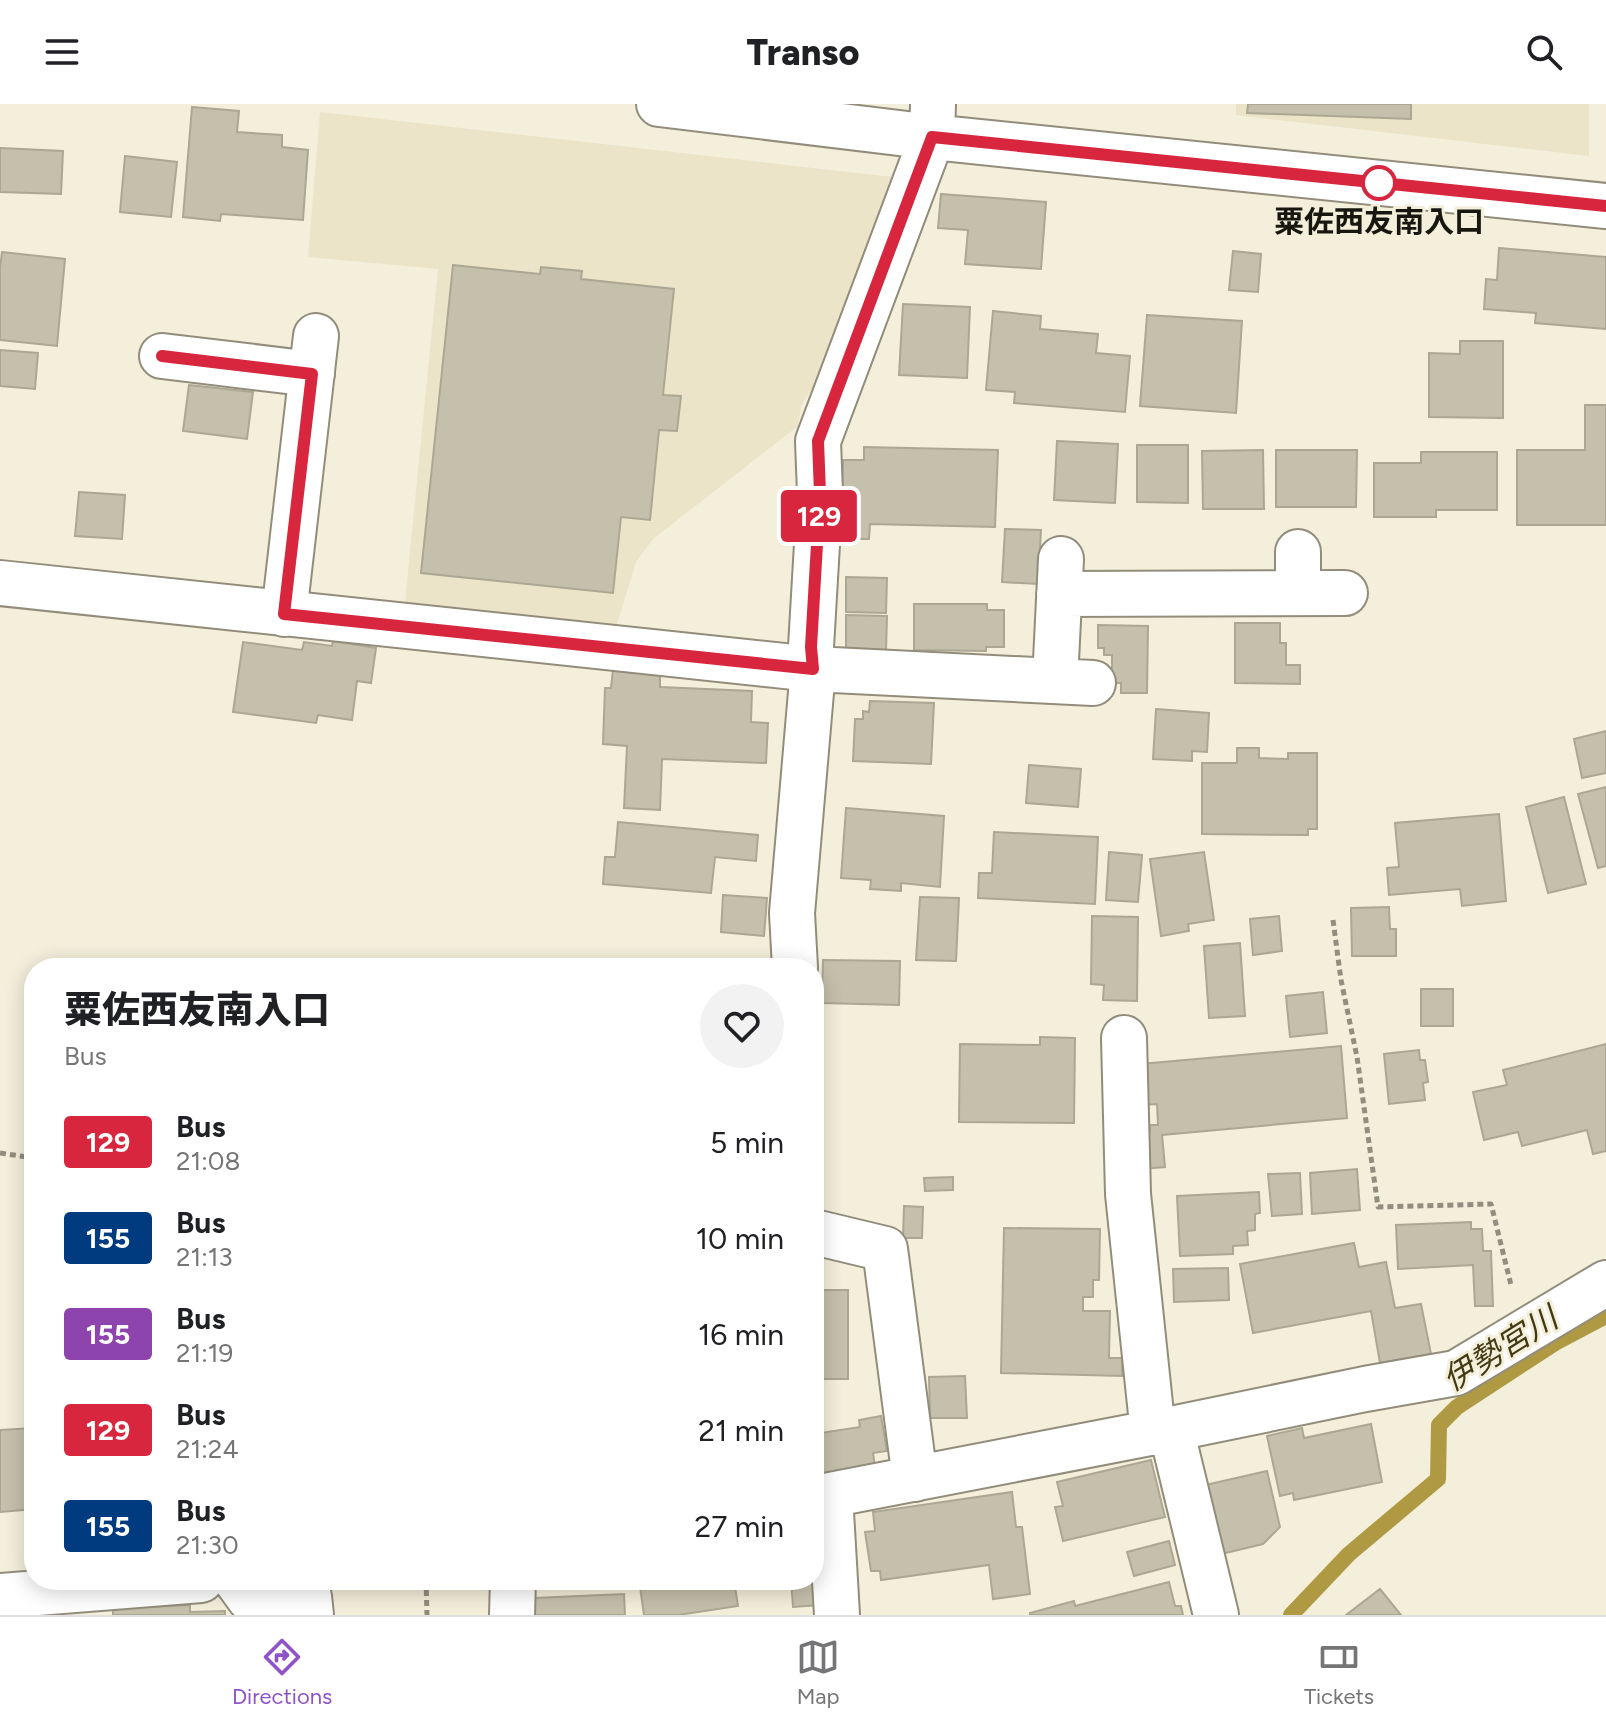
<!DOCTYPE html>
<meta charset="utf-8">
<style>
:root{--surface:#fff;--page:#f2f2f2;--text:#202124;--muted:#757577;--line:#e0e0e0;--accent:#9052c8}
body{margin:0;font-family:Figtree,"Noto Sans JP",sans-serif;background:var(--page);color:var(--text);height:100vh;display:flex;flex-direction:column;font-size:30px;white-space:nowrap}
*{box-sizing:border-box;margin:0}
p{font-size:26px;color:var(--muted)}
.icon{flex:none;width:44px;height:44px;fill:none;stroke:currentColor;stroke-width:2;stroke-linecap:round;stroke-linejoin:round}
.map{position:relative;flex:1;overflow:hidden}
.drawer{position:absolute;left:24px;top:854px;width:800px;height:632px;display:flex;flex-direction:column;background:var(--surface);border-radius:32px;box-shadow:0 4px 20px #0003}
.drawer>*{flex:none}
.badge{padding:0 16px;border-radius:6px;font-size:28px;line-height:52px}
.map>.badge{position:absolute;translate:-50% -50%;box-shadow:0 0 0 4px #fff}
.round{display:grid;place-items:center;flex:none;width:84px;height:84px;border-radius:42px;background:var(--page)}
.overview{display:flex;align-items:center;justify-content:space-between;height:136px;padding:0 40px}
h1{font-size:38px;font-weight:800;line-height:60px}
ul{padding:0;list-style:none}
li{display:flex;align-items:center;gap:24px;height:96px;padding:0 40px}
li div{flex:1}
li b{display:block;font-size:30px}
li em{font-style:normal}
li .badge{min-width:88px;font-weight:700;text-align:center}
header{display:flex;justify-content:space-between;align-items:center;height:104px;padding:0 40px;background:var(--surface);font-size:36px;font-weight:800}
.dock{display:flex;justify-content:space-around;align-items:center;height:112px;border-top:2px solid var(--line);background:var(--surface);font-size:22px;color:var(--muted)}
.dock a{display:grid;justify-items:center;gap:4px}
.dock .on{color:var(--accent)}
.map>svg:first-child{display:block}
</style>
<header><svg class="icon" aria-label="menu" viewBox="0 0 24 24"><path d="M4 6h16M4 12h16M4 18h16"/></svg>Transo<svg class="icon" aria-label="search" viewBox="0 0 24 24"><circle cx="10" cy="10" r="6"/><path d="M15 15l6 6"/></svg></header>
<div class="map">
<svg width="1606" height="1511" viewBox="0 0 1606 1511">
<rect width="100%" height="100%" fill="#f4efdb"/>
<path fill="#ebe4c8" d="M1236,0H1589V52L1236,11Z
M320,8L893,73L830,257L801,302L798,322L653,435L636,458L617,520L405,498L438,165L308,153Z"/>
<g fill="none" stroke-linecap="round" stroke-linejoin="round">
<path stroke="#af9a43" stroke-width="16" d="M1291,1511L1349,1450L1438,1375L1439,1321L1457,1303L1555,1239L1606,1212"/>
</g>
<path fill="#c5c0ac" stroke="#aba793" stroke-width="2" d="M1248,0H1411V15L1247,9Z
M192,3L239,7L237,28L282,31V43L308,46L303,116L221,110L220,117L183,113Z
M0,44L63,47L61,90L0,88Z
M125,52L177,58L171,113L120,108Z
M941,90L1046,98L1041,165L965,160L968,126L938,124Z
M1499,144L1606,153V225L1535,219L1536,209L1484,205L1486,175L1497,176Z
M1233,147L1261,150L1258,188L1229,186Z
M2,148L65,155L57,242L0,236V163Z
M453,161L540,170L541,163L582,167L581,175L674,185L663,291L681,292L677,327L659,326L650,416L621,413L613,489L421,469Z
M903,200L970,203L967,274L899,271Z
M993,207L1041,212L1040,225L1098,230L1096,249L1130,252L1125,308L1014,299L1015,288L986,286Z
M1147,211L1242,217L1236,309L1140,302Z
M1460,237H1503V314L1429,313V249L1460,250Z
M0,246L38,249L35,285L0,282Z
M189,281L253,288L247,335L183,327Z
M1585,301H1606V421H1517V346H1585Z
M1057,337L1118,340L1115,399L1054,396Z
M1137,341H1188V399L1137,398Z
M864,343L998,346L995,423L870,420L869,435H841L843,356H864Z
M1263,346L1264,405H1203L1202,347Z
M1276,346H1357L1356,403H1276Z
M1421,348H1497V406H1436V413H1374V359H1421Z
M79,388L125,391L122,435L75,432Z
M1005,425L1041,426L1038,480L1002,478Z
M846,473L887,474L886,509L846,508Z
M914,500H987V506H1004V543H986V547L914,546Z
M846,511L887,512L886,547L846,546Z
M1235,519H1280V539H1286V561H1300V580L1235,579Z
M1098,521L1148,522L1147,589H1121V579H1112V551H1104V544H1098Z
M333,537L376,544L371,579L357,577L352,616L318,611L316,619L233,608L243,538L302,546L304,538L332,542Z
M613,565L660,568V583L752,587L751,618L768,619L766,659L662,655L660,706L624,704L627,642L603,640L605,584H611Z
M870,597L934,599L931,660L853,657L855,615H863V607L869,608Z
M1156,605L1209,609L1207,648L1192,647V657L1153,655Z
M1606,627V669L1582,674L1574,635Z
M1237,644H1259V654L1288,655V649H1317V725H1308V731L1202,730V659H1237Z
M1029,661L1081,665L1078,703L1026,699Z
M1606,683V762L1598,764L1578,690Z
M1564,693L1586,780L1548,789L1526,703Z
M846,704L944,712L940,783L901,779V787L870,785L871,776L841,774Z
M1499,710L1506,797L1462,802L1460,785L1389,791L1387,764L1399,763L1395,719Z
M618,718L758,731L756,757L715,753L711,789L603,780L605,753H615Z
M994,728L1098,733L1095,800L978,794L979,769H992Z
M1109,748L1142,751L1138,798L1106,796Z
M1204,748L1214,816L1188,820L1189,827L1161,832L1150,755Z
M723,791L767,794L764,832L721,828Z
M920,793L959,794L956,857L916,856Z
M1389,803L1390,825H1396V852H1352L1351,804Z
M1092,812L1138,813L1137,897L1103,896L1104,881L1091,880Z
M1279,812L1282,847L1253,851L1250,815Z
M1240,839L1245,912L1209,914L1204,842Z
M823,856L900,857L899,901L822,899Z
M1421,885H1453V922H1421Z
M1323,888L1327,929L1290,933L1286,892Z
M1040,933L1075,934L1074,1019L959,1018L960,940L1040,941Z
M1606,940V1047L1593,1050L1587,1026L1522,1042L1518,1028L1484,1036L1473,988L1507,981L1503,966Z
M1341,942L1347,1014L1162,1031L1165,1063L1143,1065L1141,1029L1150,1028V1021H1158L1157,1000L1144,1001L1141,960Z
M1419,946L1420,956H1425L1428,978L1423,979L1425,996L1389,1000L1384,950Z
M1357,1065L1360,1106L1312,1110L1310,1069Z
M1300,1069L1302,1110L1272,1112L1268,1070Z
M953,1073V1086L925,1087L924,1074Z
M1259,1088L1260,1109L1255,1110V1126L1247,1127L1248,1141L1233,1142V1150L1180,1152L1177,1092Z
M904,1102L923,1103L922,1134H903Z
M1471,1118V1125H1482L1483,1147H1491L1493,1202H1475L1473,1161L1398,1165L1396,1121Z
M1004,1124L1100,1125L1099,1176H1093V1193H1083V1207H1110L1109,1254H1122V1272L1001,1269Z
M1354,1139L1359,1163L1386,1158L1395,1204L1421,1200L1431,1250L1380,1259L1371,1207L1253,1229L1240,1160Z
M1228,1164L1229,1196L1174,1198L1173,1165Z
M814,1186H848V1275H823V1284H814Z
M965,1272L967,1314H930L929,1273Z
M881,1312L887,1347L873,1349L875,1363L814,1373V1330L860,1323L859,1316Z
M1371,1320L1382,1378L1294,1396L1293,1389L1280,1392L1267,1332L1302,1324L1304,1334Z
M34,1324V1405L0,1408V1326Z
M1151,1356L1165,1413L1063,1437L1055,1403L1063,1402L1057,1378Z
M1267,1367L1280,1423L1263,1440L1217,1451L1201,1382Z
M1012,1388L1016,1423H1022L1030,1490L993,1495L989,1461L881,1476L880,1467H871L865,1428L875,1427L873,1408Z
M1169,1437L1175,1461L1134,1472L1127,1448Z
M639,1476H734L738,1502L678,1511H644Z
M791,1476H814L820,1501L793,1503Z
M1169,1478L1175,1502H1181L1183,1511H1030V1509L1074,1497L1075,1502Z
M1380,1485L1401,1511H1346Z
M624,1490L625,1511H535L534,1494Z
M190,1501V1508L225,1507V1511H113V1504Z"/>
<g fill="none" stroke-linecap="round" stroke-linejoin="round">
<g stroke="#928d7b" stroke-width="48">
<path id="minor" d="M659,0L932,33L1606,102
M162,252L312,270
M1298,448V489
M0,479L813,565L1093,579
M1059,490L1345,489
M284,510L316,232
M1055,577L1061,455
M795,864L792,809L813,565L811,543L820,389L818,337L932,33L933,0
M1124,934L1128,1090L1153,1329
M814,1128L885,1145L915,1375
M1171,1325L1216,1511
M830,1391L837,1511
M814,1394L1171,1325L1365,1285L1456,1269L1606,1179
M236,1476L249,1494L309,1493L311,1511
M0,1492L201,1476
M512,1511L513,1476"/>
</g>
<path stroke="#918d7f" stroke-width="5" stroke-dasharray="6 4" stroke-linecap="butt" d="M1333,816L1341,876L1357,953L1378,1103L1491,1100L1511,1181
M0,1049L34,1054
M426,1476L427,1511"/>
<use href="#minor" stroke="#fff" stroke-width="44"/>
</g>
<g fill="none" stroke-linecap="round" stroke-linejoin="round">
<g stroke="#fff" stroke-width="18">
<path id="line" d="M162,252L312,270L284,510L813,565L811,543L820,389L818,337L932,33L1606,102"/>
</g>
<use href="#line" stroke="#d7263d" stroke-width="12"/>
</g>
<circle fill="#fff" stroke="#d7263d" stroke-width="4" cx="1379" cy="79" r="16"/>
<g text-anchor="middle" stroke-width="6" stroke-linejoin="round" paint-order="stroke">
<g font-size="30" font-weight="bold" fill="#17160f" stroke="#f4efdb">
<text x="1379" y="128">粟佐西友南入口</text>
</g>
<g font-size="32" font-style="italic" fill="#433a14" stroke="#f4efdb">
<text transform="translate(1500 1245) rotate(-32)" y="11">伊勢宮川</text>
</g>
</g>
</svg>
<b class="badge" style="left:819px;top:412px;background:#d7263d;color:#fff">129</b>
<section class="drawer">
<div class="overview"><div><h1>粟佐西友南入口</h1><p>Bus</p></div><a class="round"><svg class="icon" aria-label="heart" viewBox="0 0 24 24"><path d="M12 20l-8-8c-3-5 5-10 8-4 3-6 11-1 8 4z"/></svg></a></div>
<ul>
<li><span class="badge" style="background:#d7263d;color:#fff">129</span><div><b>Bus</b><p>21:08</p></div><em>5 min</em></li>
<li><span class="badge" style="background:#003b80;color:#fff">155</span><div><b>Bus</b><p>21:13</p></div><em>10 min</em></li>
<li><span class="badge" style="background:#8e44ad;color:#fff">155</span><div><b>Bus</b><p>21:19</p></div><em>16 min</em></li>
<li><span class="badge" style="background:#d7263d;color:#fff">129</span><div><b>Bus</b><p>21:24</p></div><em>21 min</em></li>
<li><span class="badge" style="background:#003b80;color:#fff">155</span><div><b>Bus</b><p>21:30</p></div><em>27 min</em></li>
</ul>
</section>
</div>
<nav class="dock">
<a class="on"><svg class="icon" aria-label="directions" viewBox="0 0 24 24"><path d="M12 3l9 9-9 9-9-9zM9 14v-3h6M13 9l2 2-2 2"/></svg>Directions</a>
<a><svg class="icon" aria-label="map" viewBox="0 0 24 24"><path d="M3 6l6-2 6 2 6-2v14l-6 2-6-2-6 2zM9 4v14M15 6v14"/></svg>Map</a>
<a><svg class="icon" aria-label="tickets" viewBox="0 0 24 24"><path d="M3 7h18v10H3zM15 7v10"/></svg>Tickets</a>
</nav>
